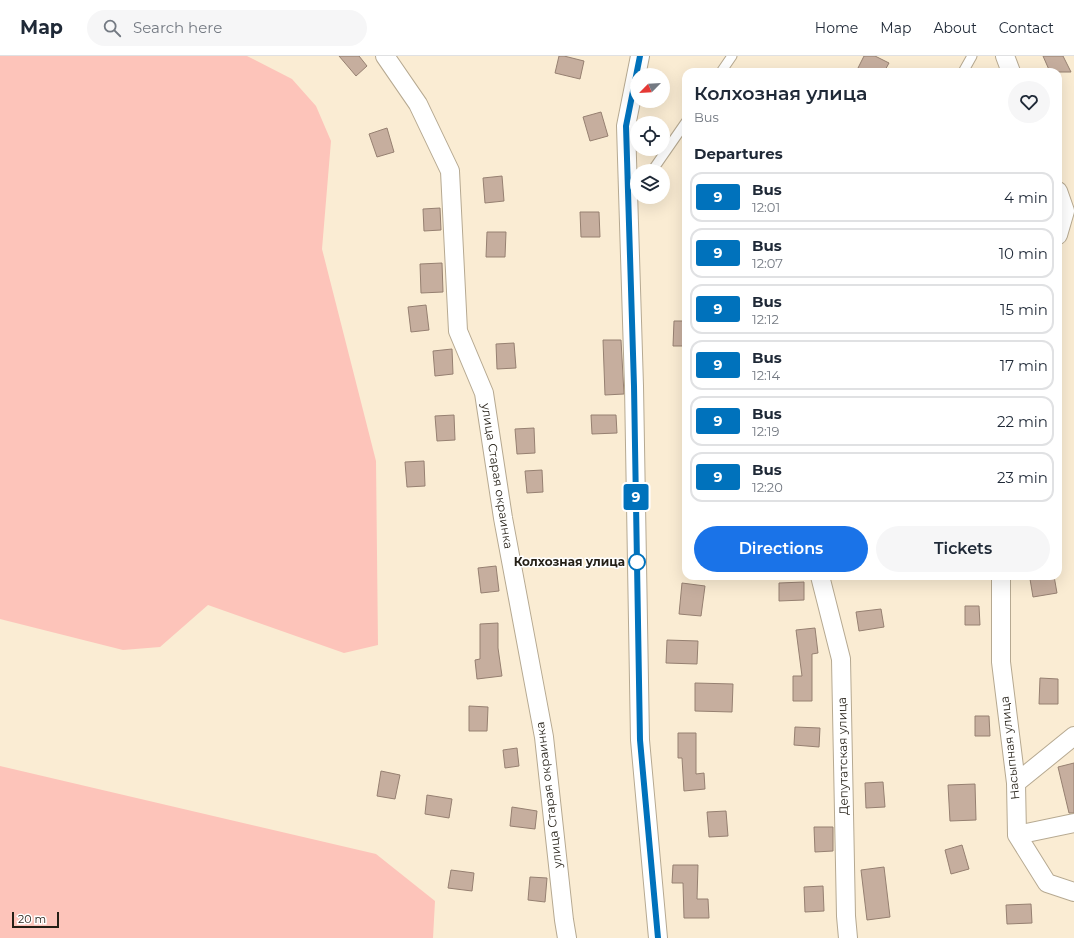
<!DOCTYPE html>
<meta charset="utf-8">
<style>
:root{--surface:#fff;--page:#f6f6f7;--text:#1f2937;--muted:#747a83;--line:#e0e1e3;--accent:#1a73e8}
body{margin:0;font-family:Montserrat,sans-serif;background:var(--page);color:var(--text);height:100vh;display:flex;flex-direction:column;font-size:15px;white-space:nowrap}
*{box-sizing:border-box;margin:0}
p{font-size:13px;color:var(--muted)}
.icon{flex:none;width:22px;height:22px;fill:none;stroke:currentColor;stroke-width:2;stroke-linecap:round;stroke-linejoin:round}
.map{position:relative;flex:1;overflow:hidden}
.drawer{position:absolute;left:682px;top:12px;width:380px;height:512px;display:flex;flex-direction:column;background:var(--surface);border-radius:12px;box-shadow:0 4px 16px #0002}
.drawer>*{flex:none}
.badge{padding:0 8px;border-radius:3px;font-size:14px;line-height:26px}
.needle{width:26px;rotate:246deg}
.tools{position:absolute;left:630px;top:12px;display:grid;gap:8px}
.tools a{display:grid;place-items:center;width:40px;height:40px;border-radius:50%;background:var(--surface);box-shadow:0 4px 16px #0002;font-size:20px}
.scale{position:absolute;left:12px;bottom:10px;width:47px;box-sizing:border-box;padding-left:4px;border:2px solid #241f16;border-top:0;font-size:11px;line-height:14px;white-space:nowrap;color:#241f16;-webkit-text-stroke:3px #fff;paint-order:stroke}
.map>.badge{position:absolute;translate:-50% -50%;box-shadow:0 0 0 2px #fff}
h2{padding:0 12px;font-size:15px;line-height:36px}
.round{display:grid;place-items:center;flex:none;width:42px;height:42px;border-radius:21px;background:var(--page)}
.headline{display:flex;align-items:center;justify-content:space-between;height:68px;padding:0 12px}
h1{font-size:19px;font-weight:600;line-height:30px}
.primary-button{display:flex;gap:8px;margin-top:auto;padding:8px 12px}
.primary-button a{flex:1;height:46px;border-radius:24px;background:var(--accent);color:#fff;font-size:16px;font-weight:600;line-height:46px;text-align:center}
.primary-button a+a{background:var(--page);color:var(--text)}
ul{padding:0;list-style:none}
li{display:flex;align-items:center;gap:12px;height:50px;margin:0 8px 6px;padding:0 4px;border:2px solid var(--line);border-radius:12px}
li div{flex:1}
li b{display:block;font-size:15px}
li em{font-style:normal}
li .badge{min-width:44px;font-weight:700;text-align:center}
header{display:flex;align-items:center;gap:24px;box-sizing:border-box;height:56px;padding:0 20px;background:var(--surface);border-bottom:1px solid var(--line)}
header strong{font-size:19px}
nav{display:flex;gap:22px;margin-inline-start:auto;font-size:14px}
.search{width:280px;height:36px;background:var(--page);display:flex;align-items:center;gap:10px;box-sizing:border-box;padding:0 14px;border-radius:22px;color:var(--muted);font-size:15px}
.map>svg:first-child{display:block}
</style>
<header>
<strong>Map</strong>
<div class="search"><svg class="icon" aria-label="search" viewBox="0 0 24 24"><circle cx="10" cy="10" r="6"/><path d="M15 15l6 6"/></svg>Search here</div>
<nav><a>Home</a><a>Map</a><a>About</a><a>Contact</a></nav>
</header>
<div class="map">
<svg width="1074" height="882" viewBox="0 0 1074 882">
<rect width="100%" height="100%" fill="#faecd3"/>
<path fill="#fdc4ba" d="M0,0H247L292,23L316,50L331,85L322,193L376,405L378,589L344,597L208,549L160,591L123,594L0,563Z
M0,710L376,798L435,845L433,882H0Z"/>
<path fill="#c6ae9e" stroke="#968071" d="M339,0H359L367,10L356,20Z
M559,0H564L584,5L580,23L555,17Z
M864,0H875L889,7L884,16H866L858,12Z
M1043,0H1063L1071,16H1050Z
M601,56L608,80L590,85L583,61Z
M387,72L394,96L377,101L369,78Z
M502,120L504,145L485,147L483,122Z
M440,152L441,174L424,175L423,153Z
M580,156H599L600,181H581Z
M487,176H506L505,201H486Z
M442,207L443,236L421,237L420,208Z
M426,249L429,274L411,276L408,251Z
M674,265H686V290H673Z
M603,284H621L624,338L605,339Z
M514,287L516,312L497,313L496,288Z
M452,293L453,318L435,320L433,295Z
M454,359L455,384L437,385L435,360Z
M591,359H616L617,377L592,378Z
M534,372L535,397L517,398L515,373Z
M424,405L425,430L407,431L405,406Z
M542,414L543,436L527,437L525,415Z
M496,510L499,535L481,537L478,512Z
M1045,520H1054L1057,537L1033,541L1030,523Z
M804,526V544L779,545V527Z
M682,527L705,530L701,560L679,558Z
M965,550H979L980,569H965Z
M881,553L884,571L859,575L856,556Z
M498,567V592L502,620L477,623L475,604L480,603V568Z
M815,572L818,597L812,598V645H793V620H802L796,574Z
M667,584L698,585L697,608L666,607Z
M1040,622L1058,623V648H1039Z
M695,627L733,628L732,656L695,655Z
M469,650L488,651L487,675H469Z
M975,660H989L990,680H975Z
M795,671L820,672L819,691L794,689Z
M678,677H696V718L704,717L705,733L684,735L682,702H678Z
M517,692L519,710L505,712L503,694Z
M1074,707V757H1069L1058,711Z
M381,715L400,719L395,743L377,740Z
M883,726L885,751L866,752L865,727Z
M975,728L976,764L950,765L948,729Z
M427,739L452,743L449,762L425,758Z
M512,751L537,755L535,773L510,770Z
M726,755L728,780L709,781L707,756Z
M814,771H833V795L815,796Z
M962,789L969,813L951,818L945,794Z
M673,809H698L697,843H708L709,862H684L683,827H672Z
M884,811L890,861L867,864L861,814Z
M451,814L474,817L472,835L448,832Z
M530,821L547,822L545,846L528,844Z
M823,830L824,855L805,856L804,831Z
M1031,848L1032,867L1007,868L1006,849Z"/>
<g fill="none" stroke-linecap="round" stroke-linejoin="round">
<g stroke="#b6a991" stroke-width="11">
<path id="service" d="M721,16L732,0
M963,16L972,0
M652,115L686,66"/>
</g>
<g stroke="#b6a991" stroke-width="20">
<path id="minor" d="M385,0L418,48L450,115L458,275L484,337L503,462L544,681L564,864L567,882
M640,0L626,70L634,330L640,684L658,882
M1005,0L1011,16
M1058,135L1065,155L1058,157
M1058,179L1065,155
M820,520L841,603L846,860L848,882
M1001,520V606L1016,727L1017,779L1047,827L1074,836
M1016,727L1074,680
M1017,779L1074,767"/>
</g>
<use href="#service" stroke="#fff" stroke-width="9"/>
<use href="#minor" stroke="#fff" stroke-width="18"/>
</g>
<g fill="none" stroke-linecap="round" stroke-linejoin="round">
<g stroke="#fff" stroke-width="9">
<path id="line" d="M640,0L626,70L634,330L640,684L658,882"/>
</g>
<use href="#line" stroke="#0072bc" stroke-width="6"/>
</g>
<circle fill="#fff" stroke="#0072bc" stroke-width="2" cx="637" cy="506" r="8"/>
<g text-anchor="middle" stroke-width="3" stroke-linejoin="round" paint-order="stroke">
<g font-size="12" fill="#241f16" stroke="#fff">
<text transform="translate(497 420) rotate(81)" y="4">улица Старая окраинка</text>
<text transform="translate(1010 692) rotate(-96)" y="4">Насыпная улица</text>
<text transform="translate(843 700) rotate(-91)" y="4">Депутатская улица</text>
<text transform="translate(549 739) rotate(-97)" y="4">улица Старая окраинка</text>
</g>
<g font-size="12" font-weight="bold" fill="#241f16" stroke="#fff" text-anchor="end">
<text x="625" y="510">Колхозная улица</text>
</g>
</g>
</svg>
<div class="tools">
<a><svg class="needle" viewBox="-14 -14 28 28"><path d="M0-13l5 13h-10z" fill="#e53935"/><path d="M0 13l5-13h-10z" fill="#747a83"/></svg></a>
<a><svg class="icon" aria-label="locate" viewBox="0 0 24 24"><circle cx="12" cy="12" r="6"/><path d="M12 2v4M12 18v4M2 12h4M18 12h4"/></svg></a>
<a><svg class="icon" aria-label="layers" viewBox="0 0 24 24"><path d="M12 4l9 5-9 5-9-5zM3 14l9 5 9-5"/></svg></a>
</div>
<div class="scale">20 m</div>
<b class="badge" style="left:636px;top:441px;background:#0072bc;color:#fff">9</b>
<section class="drawer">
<div class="headline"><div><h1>Колхозная улица</h1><p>Bus</p></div><a class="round"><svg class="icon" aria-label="heart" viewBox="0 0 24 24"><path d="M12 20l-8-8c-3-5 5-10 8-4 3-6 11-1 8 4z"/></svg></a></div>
<h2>Departures</h2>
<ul>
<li><span class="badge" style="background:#0072bc;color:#fff">9</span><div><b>Bus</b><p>12:01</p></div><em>4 min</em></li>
<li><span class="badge" style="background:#0072bc;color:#fff">9</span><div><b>Bus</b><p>12:07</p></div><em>10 min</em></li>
<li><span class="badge" style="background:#0072bc;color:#fff">9</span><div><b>Bus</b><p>12:12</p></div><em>15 min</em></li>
<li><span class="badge" style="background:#0072bc;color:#fff">9</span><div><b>Bus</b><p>12:14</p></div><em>17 min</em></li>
<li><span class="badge" style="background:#0072bc;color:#fff">9</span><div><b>Bus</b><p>12:19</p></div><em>22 min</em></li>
<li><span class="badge" style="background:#0072bc;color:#fff">9</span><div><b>Bus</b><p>12:20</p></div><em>23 min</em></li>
</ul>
<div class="primary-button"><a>Directions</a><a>Tickets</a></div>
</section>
</div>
